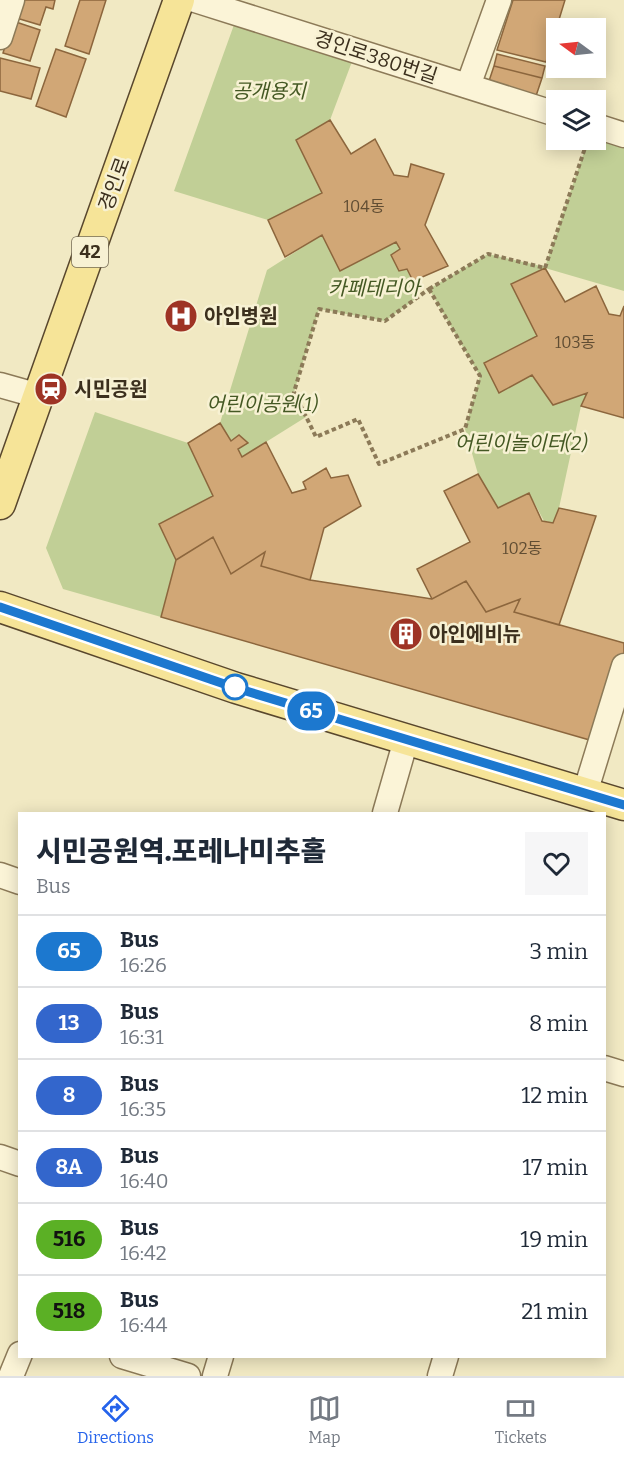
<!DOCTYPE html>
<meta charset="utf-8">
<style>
:root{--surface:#fff;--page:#f6f6f7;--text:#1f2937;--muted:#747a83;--line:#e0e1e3;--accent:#2563eb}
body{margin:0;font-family:Bitter,"Noto Sans KR",serif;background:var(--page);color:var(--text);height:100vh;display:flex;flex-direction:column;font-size:22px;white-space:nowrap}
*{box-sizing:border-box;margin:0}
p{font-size:20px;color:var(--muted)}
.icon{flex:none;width:33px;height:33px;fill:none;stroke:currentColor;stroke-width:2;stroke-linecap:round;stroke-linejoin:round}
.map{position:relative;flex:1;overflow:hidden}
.panel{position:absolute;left:18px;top:812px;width:588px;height:546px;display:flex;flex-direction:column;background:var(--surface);border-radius:0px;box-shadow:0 3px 15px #0003}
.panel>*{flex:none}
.badge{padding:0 12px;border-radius:20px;font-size:21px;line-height:39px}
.needle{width:39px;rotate:285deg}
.fabs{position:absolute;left:546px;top:18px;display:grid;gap:12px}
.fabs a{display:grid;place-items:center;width:60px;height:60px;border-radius:0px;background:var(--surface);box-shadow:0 3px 15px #0003;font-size:30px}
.map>.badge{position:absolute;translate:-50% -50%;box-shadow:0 0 0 3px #fff}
.round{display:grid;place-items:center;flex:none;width:63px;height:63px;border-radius:0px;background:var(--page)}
.summary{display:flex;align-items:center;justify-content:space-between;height:102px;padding:0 18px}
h1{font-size:28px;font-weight:800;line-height:45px}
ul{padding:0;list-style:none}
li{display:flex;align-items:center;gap:18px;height:72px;padding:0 18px;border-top:2px solid var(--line)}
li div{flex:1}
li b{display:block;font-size:22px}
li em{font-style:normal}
li .badge{min-width:66px;font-weight:700;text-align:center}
.dock{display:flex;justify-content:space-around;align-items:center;height:84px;border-top:2px solid var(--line);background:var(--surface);font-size:16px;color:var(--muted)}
.dock a{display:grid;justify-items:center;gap:3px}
.dock .selected{color:var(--accent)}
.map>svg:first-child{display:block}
</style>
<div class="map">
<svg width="624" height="1376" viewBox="0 0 624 1376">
<rect width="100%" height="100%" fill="#f1e9c3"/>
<path fill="#c1cf96" d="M235,22L353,59L330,120L322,193L268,220L174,191Z
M596,134L624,143V291L545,268L511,284L537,336L484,363L499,392L532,375L553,405L587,393L581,406L559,508L553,523L544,521L529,493L498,508L478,474L465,429L480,376L429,289L488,254L545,267L588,140H596Z
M322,235L340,271L396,242L400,249L391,255L399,271L407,269L418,297L385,321L319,309L294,392L306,417L242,457L238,449L247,442L239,435L231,441L220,423L267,270Z
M95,412L188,443L213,496L159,524L176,560L161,617L63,589L46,548Z"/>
<path fill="#d1a776" stroke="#8c663d" stroke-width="1.5" d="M18,0H55L53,9L46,7L40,25L13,17Z
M80,0H106L89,54L65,46Z
M513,0H565L546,62L497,50Z
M13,21L40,30L30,61L3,53Z
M56,49L86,59L66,117L36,106Z
M497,54L545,66L542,78L494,66Z
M0,58L40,68L31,99L0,91Z
M494,66L542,78L535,99L489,81Z
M330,120L351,154L375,139L394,175L408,177L411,164L444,174L425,225L448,266L413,281L407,269L399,271L391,255L400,249L396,242L340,271L322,235L285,257L268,220L322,193L296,140Z
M545,268L565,302L596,286L609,314L620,316L624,306V418L581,406L587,393L553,405L532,375L499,393L484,363L537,336L511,284Z
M220,423L231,441L239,435L248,443L238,449L242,457L266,442L292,493L306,489L303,482L326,468L331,478L348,475L361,506L324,528L310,580L261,566L265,552L231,574L213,537L176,560L159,524L213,496L188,443Z
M478,474L498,508L529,493L542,521L553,523L559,508L596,516L559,625L514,612L520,599L486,612L466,581L432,599L417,569L470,542L444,491Z
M213,537L231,574L265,552L261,566L310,580L432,599L466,581L486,612L520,599L514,612L624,643V666L600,743L161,617L176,560Z"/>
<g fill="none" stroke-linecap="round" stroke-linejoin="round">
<g stroke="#8c7a58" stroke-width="27">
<path id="minor" d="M195,0L556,114
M0,37L12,0
M468,86L499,0
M596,126L624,135
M0,385L39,396
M585,793L624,666
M385,813L406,740
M0,875L20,882
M604,1068L624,1074
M0,1157L20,1164
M122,1356L188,1376
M11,1376L20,1354
M215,1376L221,1356
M440,1376L446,1356"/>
</g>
<g stroke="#59472d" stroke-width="33">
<path id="major" d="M0,504L179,0
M0,607L236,688L624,805"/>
</g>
<path stroke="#8c7a58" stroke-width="4" stroke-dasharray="4.5 3" stroke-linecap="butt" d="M429,289L480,376L465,429L379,464L358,419L316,437L294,392L319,309L385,321Z
M429,289L488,254L545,268L586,145"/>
<use href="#minor" stroke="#fbf4d7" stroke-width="24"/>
<use href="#major" stroke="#f6e498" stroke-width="30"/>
</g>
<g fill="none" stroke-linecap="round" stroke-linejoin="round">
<g stroke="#fff" stroke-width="14">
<path id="line" d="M0,607L236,688L624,805"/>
</g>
<use href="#line" stroke="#1c78cf" stroke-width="9"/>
</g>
<defs>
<g id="hospital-disc" transform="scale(1.725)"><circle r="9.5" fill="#9e3325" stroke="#f7f1d3"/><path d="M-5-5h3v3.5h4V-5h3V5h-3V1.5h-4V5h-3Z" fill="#fff"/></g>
<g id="station-disc" transform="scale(1.725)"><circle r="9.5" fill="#9e3325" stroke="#f7f1d3"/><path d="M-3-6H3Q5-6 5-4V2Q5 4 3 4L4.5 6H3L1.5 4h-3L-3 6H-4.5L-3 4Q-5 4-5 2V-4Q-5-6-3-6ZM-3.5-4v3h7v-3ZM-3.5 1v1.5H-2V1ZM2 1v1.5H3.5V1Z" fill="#fff"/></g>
<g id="building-disc" transform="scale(1.725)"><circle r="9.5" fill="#9e3325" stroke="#f7f1d3"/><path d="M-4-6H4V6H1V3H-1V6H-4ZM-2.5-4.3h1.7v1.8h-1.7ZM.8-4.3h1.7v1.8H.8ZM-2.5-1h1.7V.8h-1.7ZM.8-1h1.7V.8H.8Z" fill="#fff"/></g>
</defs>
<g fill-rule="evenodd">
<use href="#hospital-disc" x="181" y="316"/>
<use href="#station-disc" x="51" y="389"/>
<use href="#building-disc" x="406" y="634"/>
</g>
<circle fill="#fff" stroke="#1c78cf" stroke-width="3" cx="235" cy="687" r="12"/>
<g text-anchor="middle" stroke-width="5" stroke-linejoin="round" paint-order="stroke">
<g font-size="16" fill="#604d33">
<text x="364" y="212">104동</text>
<text x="575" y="348">103동</text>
<text x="522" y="554">102동</text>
</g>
<rect fill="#f7f1d3" stroke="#736954" stroke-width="1.5" x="72" y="237" width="36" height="30" rx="4.5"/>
<g font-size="18" font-weight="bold" fill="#3b2f1d">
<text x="90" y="258">42</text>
</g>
<g font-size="20" fill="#3b2f1d" stroke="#f7f1d3">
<text transform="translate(376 57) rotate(18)" y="7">경인로380번길</text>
<text transform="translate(114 184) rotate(-70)" y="7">경인로</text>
</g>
<g font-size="20" font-style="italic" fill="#445823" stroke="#f7f1d3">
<text x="269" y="98">공개용지</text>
<text x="374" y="295">카페테리아</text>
<text x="262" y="411">어린이공원(1)</text>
<text x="521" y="450">어린이놀이터(2)</text>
</g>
<g font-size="20" font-weight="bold" fill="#3b2f1d" stroke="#f7f1d3" text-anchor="start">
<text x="204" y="323">아인병원</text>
<text x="74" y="396">시민공원</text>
<text x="429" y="641">아인에비뉴</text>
</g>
</g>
</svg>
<div class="fabs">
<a><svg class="needle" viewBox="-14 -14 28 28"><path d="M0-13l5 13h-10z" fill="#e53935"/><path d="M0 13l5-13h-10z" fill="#747a83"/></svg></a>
<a><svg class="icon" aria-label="layers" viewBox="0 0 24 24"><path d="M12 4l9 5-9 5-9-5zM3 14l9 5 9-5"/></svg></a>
</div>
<b class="badge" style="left:311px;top:711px;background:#1c78cf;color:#fff">65</b>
<section class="panel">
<div class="summary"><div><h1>시민공원역.포레나미추홀</h1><p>Bus</p></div><a class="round"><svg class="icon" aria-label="heart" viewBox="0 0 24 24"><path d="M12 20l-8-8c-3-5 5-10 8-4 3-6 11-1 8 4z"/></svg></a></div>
<ul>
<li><span class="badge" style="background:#1c78cf;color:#fff">65</span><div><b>Bus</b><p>16:26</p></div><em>3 min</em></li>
<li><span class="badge" style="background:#36c;color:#fff">13</span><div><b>Bus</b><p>16:31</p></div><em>8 min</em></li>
<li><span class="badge" style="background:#36c;color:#fff">8</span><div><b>Bus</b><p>16:35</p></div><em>12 min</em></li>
<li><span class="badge" style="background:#36c;color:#fff">8A</span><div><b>Bus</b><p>16:40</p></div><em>17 min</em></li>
<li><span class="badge" style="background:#5bb025;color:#111">516</span><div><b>Bus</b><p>16:42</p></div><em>19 min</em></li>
<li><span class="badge" style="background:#5bb025;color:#111">518</span><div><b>Bus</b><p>16:44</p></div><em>21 min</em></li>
</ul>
</section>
</div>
<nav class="dock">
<a class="selected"><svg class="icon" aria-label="directions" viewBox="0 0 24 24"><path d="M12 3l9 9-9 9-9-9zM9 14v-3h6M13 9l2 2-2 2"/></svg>Directions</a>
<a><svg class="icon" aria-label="map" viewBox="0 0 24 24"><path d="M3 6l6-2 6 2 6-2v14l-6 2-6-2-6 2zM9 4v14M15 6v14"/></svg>Map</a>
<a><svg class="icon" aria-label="tickets" viewBox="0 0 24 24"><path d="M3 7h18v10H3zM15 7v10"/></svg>Tickets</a>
</nav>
